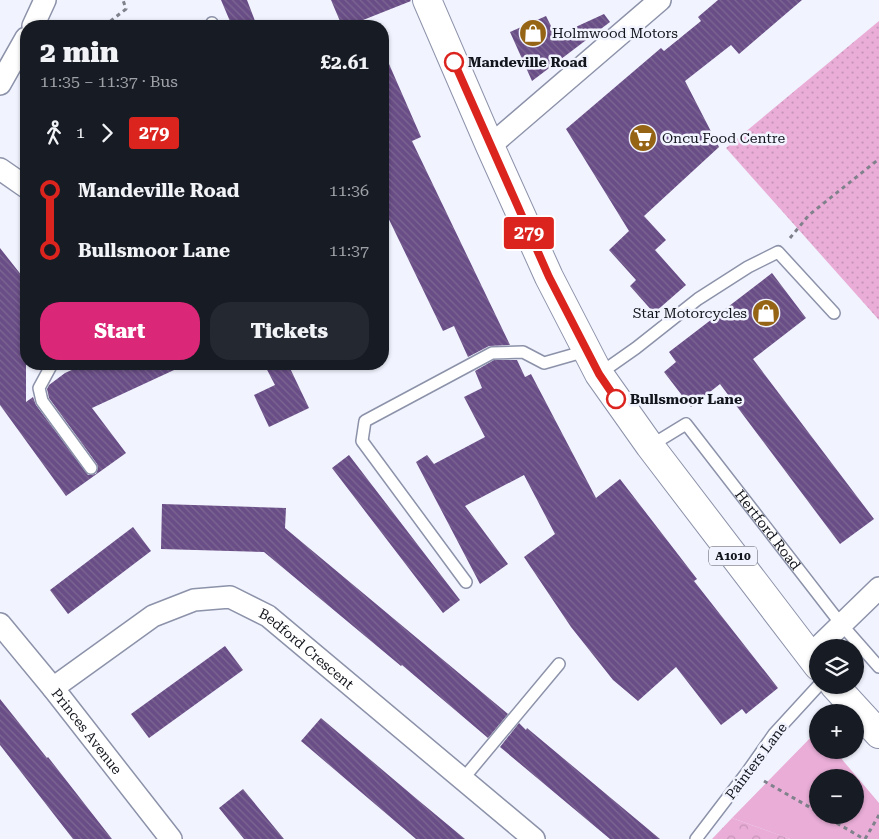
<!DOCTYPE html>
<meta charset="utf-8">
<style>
:root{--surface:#171b24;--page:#242831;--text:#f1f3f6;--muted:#9ea1a6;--accent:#db2777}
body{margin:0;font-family:"Roboto Serif",serif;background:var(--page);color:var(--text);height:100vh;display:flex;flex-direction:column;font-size:19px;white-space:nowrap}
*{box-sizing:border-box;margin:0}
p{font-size:16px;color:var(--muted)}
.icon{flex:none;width:28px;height:28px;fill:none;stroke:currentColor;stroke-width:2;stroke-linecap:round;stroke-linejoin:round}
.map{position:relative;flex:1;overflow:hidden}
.drawer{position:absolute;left:20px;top:20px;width:369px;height:350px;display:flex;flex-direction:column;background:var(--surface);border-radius:20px;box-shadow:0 1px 4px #0004}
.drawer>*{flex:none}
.badge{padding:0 10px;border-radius:4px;font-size:18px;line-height:32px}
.tools{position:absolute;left:809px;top:639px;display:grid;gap:10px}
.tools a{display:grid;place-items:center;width:55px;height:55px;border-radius:50%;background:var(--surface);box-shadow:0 1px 4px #0004;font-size:25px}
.map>.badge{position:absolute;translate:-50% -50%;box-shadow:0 0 0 2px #fff}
.legs{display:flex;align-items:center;gap:8px;height:55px;padding:0 20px;font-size:16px}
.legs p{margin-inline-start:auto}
.overview{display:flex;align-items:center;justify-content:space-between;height:85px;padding:0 20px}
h1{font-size:28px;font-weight:800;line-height:38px}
.button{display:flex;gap:10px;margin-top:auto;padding:10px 20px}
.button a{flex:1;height:58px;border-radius:20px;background:var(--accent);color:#fff;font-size:20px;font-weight:800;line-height:58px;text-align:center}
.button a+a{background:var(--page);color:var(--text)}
ul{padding:0 20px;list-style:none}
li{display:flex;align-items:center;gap:18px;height:60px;font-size:19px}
li i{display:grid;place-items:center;width:8px;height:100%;margin:0 6px;background:currentColor}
li i::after{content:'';width:12px;height:12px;margin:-6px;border:4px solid;border-radius:50%;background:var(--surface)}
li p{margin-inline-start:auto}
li:first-child i{background:linear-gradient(#0000 50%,currentColor 0)}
li:last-child i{background:linear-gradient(currentColor 50%,#0000 0)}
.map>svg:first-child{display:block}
</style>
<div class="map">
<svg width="879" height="839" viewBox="0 0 879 839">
<defs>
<pattern id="forest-crowns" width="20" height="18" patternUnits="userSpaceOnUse" patternTransform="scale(1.25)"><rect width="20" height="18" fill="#e9add7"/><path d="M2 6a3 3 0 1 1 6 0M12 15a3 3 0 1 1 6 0" fill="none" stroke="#c794b8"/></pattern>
<pattern id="garden-dots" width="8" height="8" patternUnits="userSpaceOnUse" patternTransform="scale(1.25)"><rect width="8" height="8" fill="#e9add7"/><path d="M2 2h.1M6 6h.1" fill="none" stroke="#c794b8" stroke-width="1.8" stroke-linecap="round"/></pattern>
<pattern id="building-back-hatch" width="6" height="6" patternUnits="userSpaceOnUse" patternTransform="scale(1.25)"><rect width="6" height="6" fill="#694d86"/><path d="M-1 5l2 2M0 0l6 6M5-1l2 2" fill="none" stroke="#7d6893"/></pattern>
</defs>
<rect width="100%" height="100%" fill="#f1f3fe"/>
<path fill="#e9add7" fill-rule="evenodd" d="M817,731L818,750H834L879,803V839H790L732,818ZM818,778H855V815H818Z"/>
<path fill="url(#forest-crowns)" d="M732,818L785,837L790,839H712Z"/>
<path fill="url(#garden-dots)" d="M879,21V320L726,148Z"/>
<path fill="url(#building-back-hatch)" d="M221,0H247L257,26H232Z
M331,0H410L411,1L348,26H342Z
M718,0H802L739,54L731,45L685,81L719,147L644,216L666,240L655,250L686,285L654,313L630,286L636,280L609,250L629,231L566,129L661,48L664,51L701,21L698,17Z
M604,14L610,22L532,81L510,32L546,16L556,36Z
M382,48L421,137L412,141L510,345L489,346L468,357L454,326L443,331L382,205Z
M0,248L26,281V402L33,397L36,405L88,475L96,474L98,468L97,464L49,398L47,389L49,385L65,373L85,364H187L92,408L126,453L66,496L0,405Z
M772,273L806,318L753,359L874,519L840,544L720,384L691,407L664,372L676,362L669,352Z
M494,360H517L525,377L531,374L596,498L620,479L697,579L694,581L778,688L746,714L742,709L721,725L676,667L638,701L613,680L571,627L524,557L555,534L524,475L465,506L508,564L480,584L416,462L427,455L434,464L485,437L464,397L482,388L475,371Z
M264,364H288L309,408L269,427L254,395L275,385Z
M349,455L460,600L443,613L332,468Z
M162,504L286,508L285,528L508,714L488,738L402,665L401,666L264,552L161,549Z
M133,527L151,551L68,614L50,590Z
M225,646L243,670L149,738L131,714Z
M0,699L47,758L48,757L112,839H73L0,745Z
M321,718L418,800L465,839H416L301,741Z
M519,723L526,730L527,728L660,839H610L500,747Z
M243,789L284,839H244L219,808Z"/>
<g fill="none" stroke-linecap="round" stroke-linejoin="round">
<g stroke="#8c92a9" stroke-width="14">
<g id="service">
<path d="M212,23L213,26"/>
<path d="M52,364L39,388L42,401L91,468"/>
<path d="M599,374L636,348L698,299L748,267L778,252L834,313"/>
<path id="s1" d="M650,446L686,424L841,624L879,667"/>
<path d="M466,582L362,441L365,421L492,353L523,352L544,363L586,351"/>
<path d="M463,779L559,664"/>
<path d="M696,839L748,771L774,734L819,685"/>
</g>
</g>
<g stroke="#8c92a9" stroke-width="24">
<g id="minor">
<path d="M33,26L45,0"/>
<path d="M0,84L26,38"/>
<path d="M490,146L660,0"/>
<path d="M0,169L26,187"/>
<path id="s2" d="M0,624L53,688L171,839"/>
<path d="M809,656L879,588"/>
<path id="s3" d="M53,688L153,616L194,600L230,597L268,616L534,839"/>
</g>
</g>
<g stroke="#8c92a9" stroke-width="30">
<path id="primary" d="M427,0L490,146L549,277L599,374L650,446L818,666
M834,685L879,734"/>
</g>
<path stroke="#7f818b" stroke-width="3" stroke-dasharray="4 4" stroke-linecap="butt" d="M104,26L126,9L123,0
M790,238L809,215L879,159
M764,781L818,812
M823,815L864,839
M865,839L879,815"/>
<use href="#service" stroke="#fff" stroke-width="11"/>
<use href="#minor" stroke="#fff" stroke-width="21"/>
<use href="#primary" stroke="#fff" stroke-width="28"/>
</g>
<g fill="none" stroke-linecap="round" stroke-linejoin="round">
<g stroke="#fff" stroke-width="11">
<path id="line-1" d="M454,62L549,277L599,374L616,399"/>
</g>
<use href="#line-1" stroke="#dc241f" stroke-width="8"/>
</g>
<defs>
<g id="shop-disc" transform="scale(1.4375)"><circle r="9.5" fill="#956415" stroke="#f1f3fe"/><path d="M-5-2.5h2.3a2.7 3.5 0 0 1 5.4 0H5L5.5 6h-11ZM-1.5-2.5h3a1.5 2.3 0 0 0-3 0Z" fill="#fff"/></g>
<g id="supermarket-disc" transform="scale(1.4375)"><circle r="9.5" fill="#956415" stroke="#f1f3fe"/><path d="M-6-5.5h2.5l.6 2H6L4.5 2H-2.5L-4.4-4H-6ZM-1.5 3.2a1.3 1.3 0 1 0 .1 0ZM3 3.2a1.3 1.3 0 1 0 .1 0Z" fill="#fff"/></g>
</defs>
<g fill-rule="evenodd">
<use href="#shop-disc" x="533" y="33"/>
<use href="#supermarket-disc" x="643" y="138"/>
<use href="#shop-disc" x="766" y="313"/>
</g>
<g fill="#fff" stroke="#dc241f" stroke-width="2.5">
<circle cx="454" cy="62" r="9"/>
<circle cx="616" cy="399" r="9"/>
</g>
<g text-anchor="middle" stroke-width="5" stroke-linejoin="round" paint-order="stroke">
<rect fill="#f1f3fe" stroke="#565860" stroke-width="1" x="709" y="546.5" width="48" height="19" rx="4"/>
<g font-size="12" font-weight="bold" fill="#13151d">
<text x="733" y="560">A1010</text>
</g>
<g font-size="14" fill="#13151d" stroke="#f1f3fe" text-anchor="start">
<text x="552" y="38">Holmwood Motors</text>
<text x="662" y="143">Oncu Food Centre</text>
<text x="747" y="318" text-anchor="end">Star Motorcycles</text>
</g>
<g font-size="14" font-weight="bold" fill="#13151d" stroke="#f1f3fe" text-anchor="start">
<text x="468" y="67">Mandeville Road</text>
<text x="630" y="404">Bullsmoor Lane</text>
</g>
<g font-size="14" fill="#13151d" stroke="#f1f3fe">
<text dy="5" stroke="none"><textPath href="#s1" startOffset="176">Hertford Road</textPath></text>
<text dy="5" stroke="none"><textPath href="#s3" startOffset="296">Bedford Crescent</textPath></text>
<text dy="5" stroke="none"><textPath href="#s2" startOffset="138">Princes Avenue</textPath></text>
<text transform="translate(756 761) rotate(-53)" y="5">Painters Lane</text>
</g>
</g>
</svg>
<div class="tools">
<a><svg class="icon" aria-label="layers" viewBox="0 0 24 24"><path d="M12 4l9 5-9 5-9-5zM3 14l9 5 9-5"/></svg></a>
<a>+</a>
<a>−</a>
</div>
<b class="badge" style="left:529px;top:233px;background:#dc241f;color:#fff">279</b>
<section class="drawer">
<div class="overview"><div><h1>2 min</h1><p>11:35 – 11:37 · Bus</p></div><b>£2.61</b></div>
<div class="legs"><svg class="icon" aria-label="walk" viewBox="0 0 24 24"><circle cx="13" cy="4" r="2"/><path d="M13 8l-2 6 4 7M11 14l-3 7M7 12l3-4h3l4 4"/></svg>1<svg class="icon" aria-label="forward" viewBox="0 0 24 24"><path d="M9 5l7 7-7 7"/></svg><b class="badge" style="background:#dc241f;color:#fff">279</b></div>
<ul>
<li><i style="color:#dc241f"></i><b>Mandeville Road</b><p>11:36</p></li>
<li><i style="color:#dc241f"></i><b>Bullsmoor Lane</b><p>11:37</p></li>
</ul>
<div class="button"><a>Start</a><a>Tickets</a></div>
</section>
</div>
